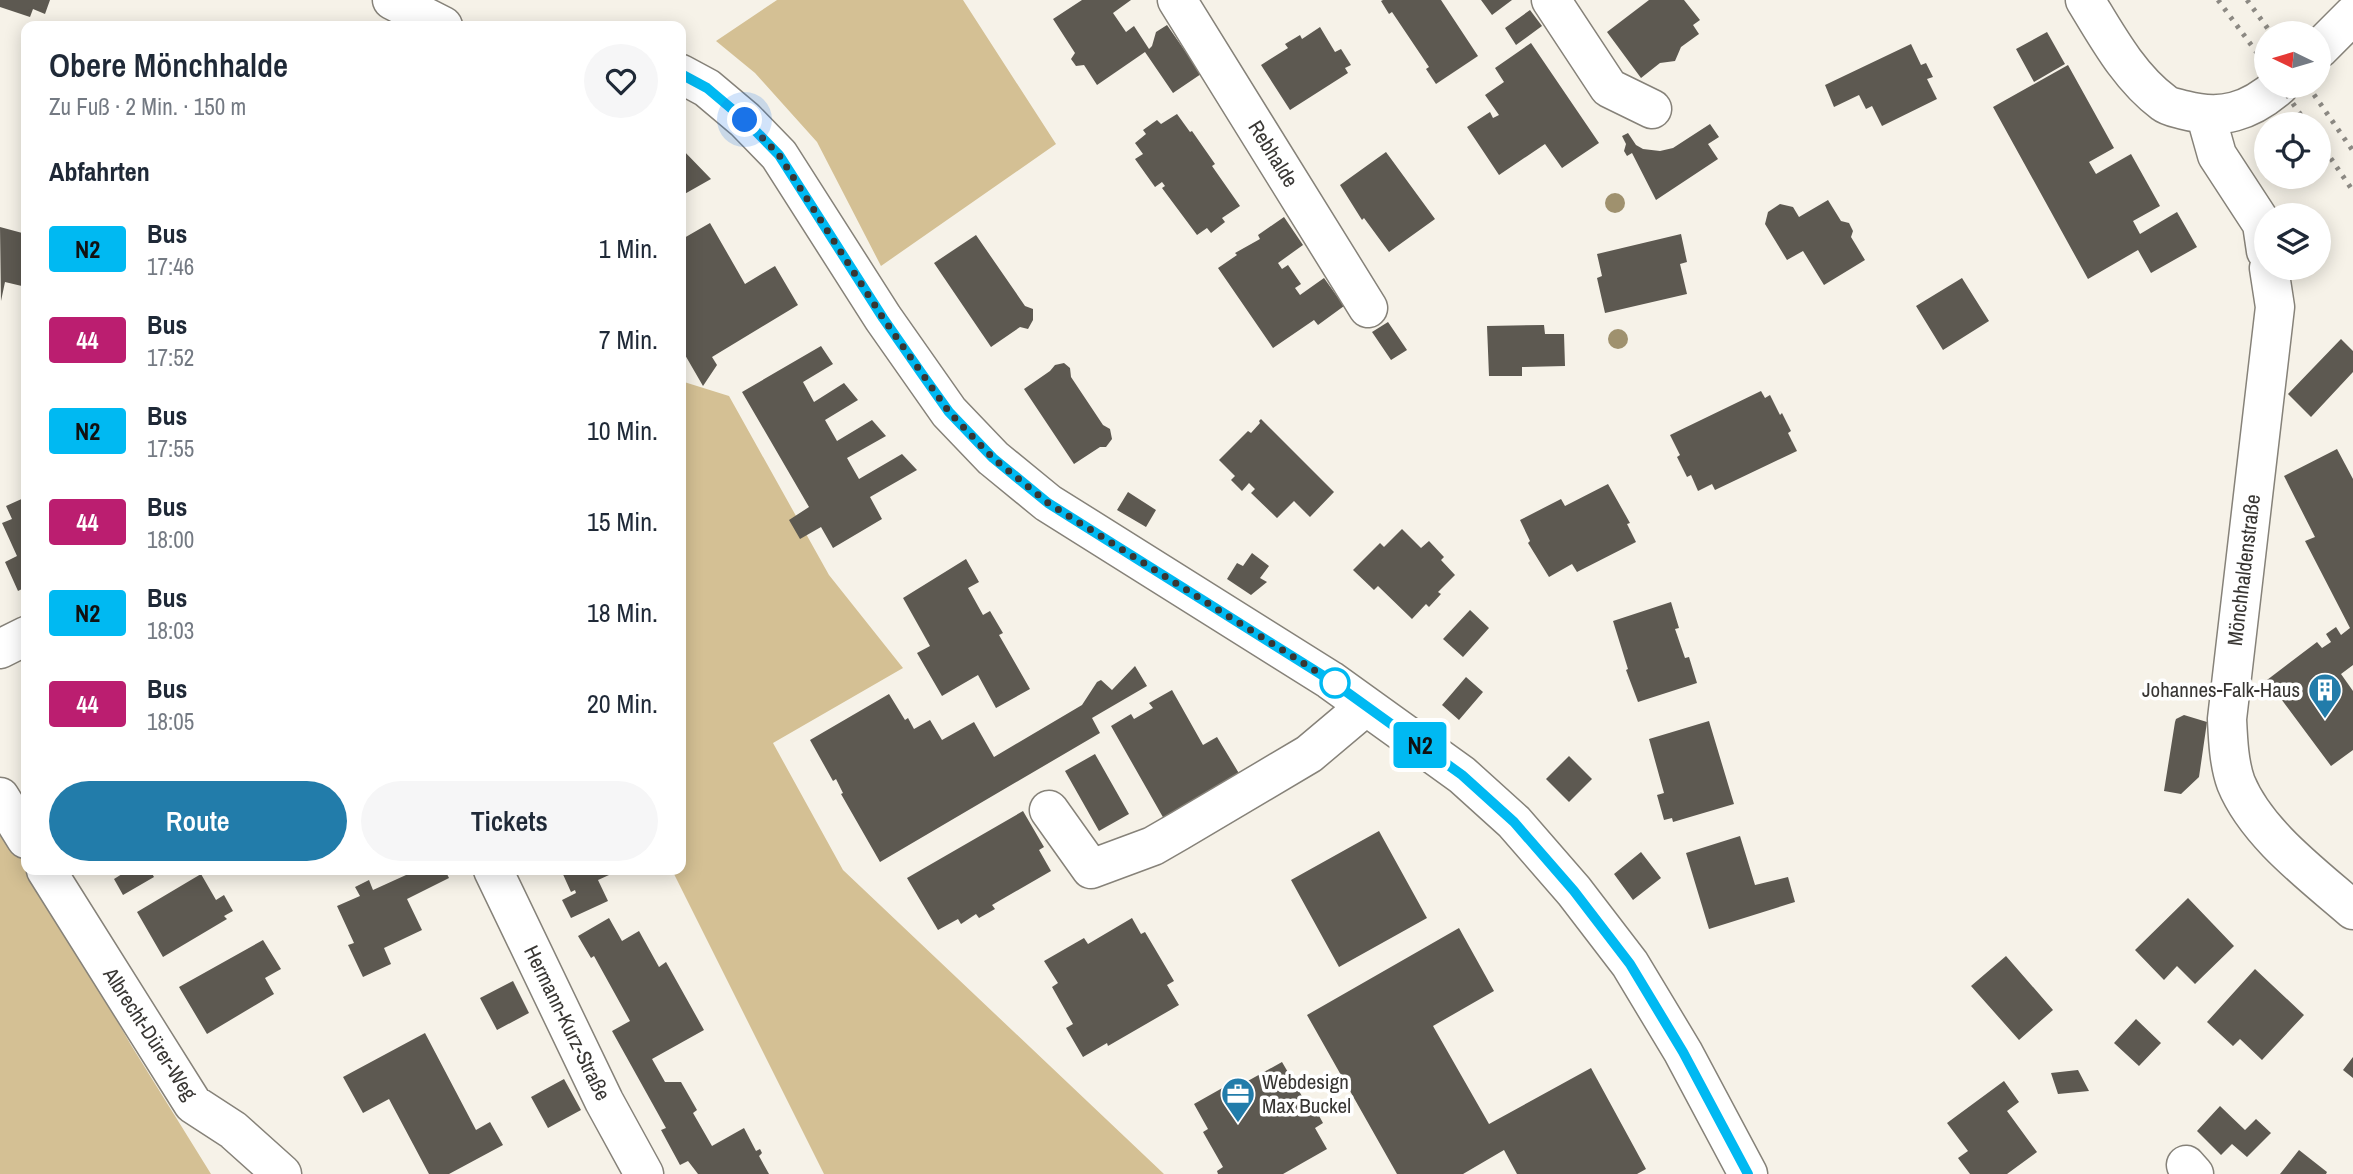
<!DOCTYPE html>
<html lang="de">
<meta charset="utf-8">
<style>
:root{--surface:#fff;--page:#f6f6f7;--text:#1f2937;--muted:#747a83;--accent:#227caa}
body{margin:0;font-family:"Archivo Narrow",sans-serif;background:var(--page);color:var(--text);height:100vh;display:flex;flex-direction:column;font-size:26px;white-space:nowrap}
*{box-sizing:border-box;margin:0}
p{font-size:23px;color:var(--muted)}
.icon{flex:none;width:38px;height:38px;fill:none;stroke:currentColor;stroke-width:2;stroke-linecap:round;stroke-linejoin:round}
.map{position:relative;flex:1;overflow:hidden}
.drawer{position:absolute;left:21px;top:21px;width:665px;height:854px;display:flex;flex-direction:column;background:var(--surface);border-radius:14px;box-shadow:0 4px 18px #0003}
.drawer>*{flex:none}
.badge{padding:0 14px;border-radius:5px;font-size:24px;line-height:46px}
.needle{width:46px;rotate:275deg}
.buttons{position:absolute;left:2254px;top:21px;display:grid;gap:14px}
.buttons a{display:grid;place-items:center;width:77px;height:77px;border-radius:50%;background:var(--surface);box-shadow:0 4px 18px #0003;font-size:35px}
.you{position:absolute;width:35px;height:35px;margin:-18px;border:5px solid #fff;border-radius:50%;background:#1a73e8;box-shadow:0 0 0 10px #1a73e833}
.map>.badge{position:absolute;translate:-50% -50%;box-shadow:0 0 0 4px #fff}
h2{padding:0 28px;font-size:26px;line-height:63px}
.round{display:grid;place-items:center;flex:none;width:74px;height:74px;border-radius:37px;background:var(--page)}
.head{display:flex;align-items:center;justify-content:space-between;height:119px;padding:0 28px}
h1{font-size:33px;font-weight:600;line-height:52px}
.button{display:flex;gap:14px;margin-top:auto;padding:14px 28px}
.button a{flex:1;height:80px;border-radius:42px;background:var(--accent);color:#fff;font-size:28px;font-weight:600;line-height:80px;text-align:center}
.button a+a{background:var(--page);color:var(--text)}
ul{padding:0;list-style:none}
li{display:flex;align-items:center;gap:21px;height:91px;padding:0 28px}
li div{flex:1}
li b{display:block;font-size:26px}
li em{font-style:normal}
li .badge{min-width:77px;font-weight:700;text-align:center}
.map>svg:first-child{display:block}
</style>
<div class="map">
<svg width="2353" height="1174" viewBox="0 0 2353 1174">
<rect width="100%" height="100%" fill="#f6f2e8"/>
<path fill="#d4c094" d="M777,0H963L1056,144L881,266L817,142L755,73L716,41Z
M681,381L729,396L829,575L903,668L773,743L843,870L1164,1174H824L672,870H681Z
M0,819L26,864V870H30L131,1045L211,1174H0Z"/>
<path fill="#5d5951" d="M0,0H50L45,14L33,9L30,17L0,7Z
M1082,0H1131L1113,13L1126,32L1134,26L1149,49L1152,46L1156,32L1167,25L1201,74L1173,93L1145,52L1097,85L1084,65L1076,66L1071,59L1075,53L1053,19Z
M1383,0H1441L1478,56L1436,84L1426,69L1429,67L1392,12L1389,14L1381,1Z
M1481,0H1512L1492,15Z
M1649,0H1684L1700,20L1693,25L1699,34L1681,47L1675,61L1660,63L1641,78L1607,32Z
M1530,10L1542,26L1516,45L1505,28Z
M1320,27L1335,52L1341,49L1351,65L1345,68L1348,73L1290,110L1261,65L1288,48L1285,44L1300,35L1302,39Z
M2047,32L2065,64L2034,82L2016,49Z
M1531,43L1599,143L1562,168L1545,144L1499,175L1467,127L1490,112L1493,118L1499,115L1485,95L1504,82L1495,68Z
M1911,44L1921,65L1926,63L1933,77L1927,79L1937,99L1882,126L1872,106L1866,109L1859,95L1834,107L1825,85Z
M2068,65L2114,148L2089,162L2096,174L2131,154L2160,206L2133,221L2140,234L2177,212L2197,247L2151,273L2138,250L2088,279L1993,107Z
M1177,114L1190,132L1192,131L1215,164L1212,166L1240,206L1222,218L1225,222L1211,233L1207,228L1197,235L1162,188L1165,186L1162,182L1155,187L1135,159L1143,154L1135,143L1146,134L1143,130L1157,120L1161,124Z
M1710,124L1719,137L1708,144L1718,159L1656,200L1632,153L1627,156L1624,151L1626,144L1622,136L1628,133L1636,145L1643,149L1660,151L1673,148Z
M681,148L711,179L681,196Z
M1386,152L1435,219L1389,252L1364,218L1362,220L1340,185Z
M1828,200L1841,221L1849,223L1853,231L1851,237L1865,260L1824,285L1803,251L1787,260L1765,224L1768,212L1780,204L1793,207L1799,217Z
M1284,217L1303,245L1278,263L1282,269L1288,265L1301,284L1295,288L1300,295L1324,278L1344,306L1318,325L1314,320L1273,348L1218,268L1237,255L1235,253L1260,239L1258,235Z
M710,223L745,284L775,266L798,305L712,357L717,365L703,386L681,348V243L685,240L684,238Z
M0,227L26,234V287L5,282L1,301Z
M1681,234L1687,262L1680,264L1687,294L1605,313L1597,278L1602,276L1597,254Z
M976,235L1025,306L1033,309V320L1028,329L1020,327L991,347L934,263Z
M1962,278L1989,321L1943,350L1916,306Z
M1388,322L1407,350L1391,360L1372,332Z
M1544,325L1545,334H1564L1565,366L1522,367V376H1489L1487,326Z
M2341,339L2353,351V372L2311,417L2288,394Z
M821,346L833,364L803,382L814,402L844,383L858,400L825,420L837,441L872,420L886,436L847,458L859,479L902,454L917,470L870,497L882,519L833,548L821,527L800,539L789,520L809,507L742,392Z
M1064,363L1070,368L1071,377L1103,425L1110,429L1112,439L1106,447H1100L1074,464L1024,389L1050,371L1055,365Z
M1761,391L1765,398L1770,395L1780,415L1782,413L1791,431L1788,433L1797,451L1715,490L1712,484L1698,491L1691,475L1687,477L1677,457L1680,455L1670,435Z
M1261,419L1334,492L1310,517L1294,501L1277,518L1251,493L1255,489L1249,483L1242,491L1231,480L1235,476L1219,460L1248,431L1251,433L1260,423L1259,421Z
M2337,449L2353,479V665L2341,674L2353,691V750L2331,766L2267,680L2317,642L2322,648L2331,642L2326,634L2336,627L2341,635L2350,628L2305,541L2315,537L2284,476Z
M1608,484L1630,523L1627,524L1636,542L1577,572L1572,564L1549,577L1528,543L1530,541L1520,520L1561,499L1565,506Z
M1128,492L1156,510L1146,527L1117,510Z
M26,497V587L18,591L5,562L17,556L2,523L12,519L6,506Z
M1402,529L1421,548L1429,541L1444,557L1441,560L1455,575L1438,592L1441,594L1429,607L1426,604L1412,619L1378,586L1374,590L1353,570L1380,543L1384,547Z
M1252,553L1269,566L1260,578L1267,582L1251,595L1227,579L1237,563L1243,566Z
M966,559L979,582L968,588L983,615L990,611L1003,633L999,635L1030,689L996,708L978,675L942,696L917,653L930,646L903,598Z
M1671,602L1679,628L1675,629L1685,658L1689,657L1697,683L1638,702L1626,670L1628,669L1613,621Z
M1470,610L1489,628L1463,657L1443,639Z
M1135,666L1147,686L1092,718L1100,733L880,862L841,794L843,793L836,779L833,781L810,740L889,694L905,720L908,718L914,729L930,720L942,740L974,722L994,757L1082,705L1097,682L1101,680L1112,690Z
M1466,677L1483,692L1459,720L1442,705Z
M1172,690L1203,745L1217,737L1243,780L1164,819L1111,726L1131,714L1134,719L1153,708L1149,703Z
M2184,715L2207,722L2199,777L2181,794L2164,791L2175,722L2176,719Z
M1709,721L1734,804L1673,822L1672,818L1664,820L1657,795L1664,793L1649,739Z
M1095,754L1129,814L1099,831L1065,771Z
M1569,756L1592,779L1569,802L1546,779Z
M1023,811L1044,847L1039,850L1051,871L992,905L995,909L979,918L976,914L961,924L958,919L938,930L907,878Z
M1379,831L1427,918L1339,967L1291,880Z
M1740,836L1755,885L1788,877L1795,902L1709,929L1686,853Z
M1641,852L1661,878L1633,900L1614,874Z
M119,870H150L154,877L123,895L114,879L122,874Z
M417,870H445L449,878L407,899L422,930L384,948L391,964L363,977L348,945L354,943L337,906L360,896L355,887L369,880L373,890Z
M561,870H620L598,880L608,901L571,918L562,900L576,893L575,890L571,892Z
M201,874L216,900L224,895L233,911L224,916L227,919L163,957L137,912Z
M2188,898L2234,946L2195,984L2177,966L2164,980L2135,950Z
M609,918L622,941L639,931L659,967L666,962L704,1030L652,1059L665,1082H681L697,1110L693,1113L712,1146L744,1128L756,1151L760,1149L762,1153L759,1156L769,1174H698L688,1161L680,1165L661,1130L666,1128L612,1031L630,1021L594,956L591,958L578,936Z
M1132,918L1141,934L1145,932L1174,981L1167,985L1179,1005L1108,1046L1107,1043L1083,1057L1066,1028L1073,1024L1052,987L1058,983L1044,961L1084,938L1088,944Z
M1459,928L1494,991L1433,1026L1489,1124L1591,1068L1646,1169L1637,1174H1517L1504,1150L1463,1174H1397L1307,1015Z
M263,940L281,969L265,978L274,994L207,1034L179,987Z
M2006,956L2053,1010L2019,1040L1971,986Z
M2255,969L2304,1015L2262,1060L2240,1039L2233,1046L2207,1022Z
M513,981L529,1013L497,1030L480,998Z
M2136,1019L2161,1043L2139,1066L2114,1043Z
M425,1033L476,1130L490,1122L503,1145L449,1174H429L389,1099L363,1113L343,1077Z
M2353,1057V1078L2343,1070Z
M1282,1062L1306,1103L1311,1101L1323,1123L1315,1128L1327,1149L1283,1174H1218L1217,1171L1223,1167L1203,1132L1208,1129L1194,1104L1233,1082L1237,1087Z
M2078,1070L2089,1091L2058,1094L2051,1073Z
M564,1079L581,1110L548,1128L531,1097Z
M2004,1081L2019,1102L2007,1111L2037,1152L2007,1174H1970L1958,1158L1968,1151L1947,1123Z
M2220,1106L2245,1130L2256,1119L2271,1133L2247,1157L2232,1144L2221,1155L2197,1131Z
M2299,1150L2327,1172L2326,1174H2280Z"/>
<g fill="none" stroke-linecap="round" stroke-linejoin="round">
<g stroke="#868279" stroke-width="41">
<path id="minor" d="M392,0L443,26
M1177,0L1368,308
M1551,0L1609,88L1652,109
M2085,0C2107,36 2129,77 2164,103C2169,107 2177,108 2184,110C2222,120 2249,112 2279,86
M2319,49L2353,15
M681,74L707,88L745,120L779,155L883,318L949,412L993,458L1048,503L1330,680L1462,775L1514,822L1574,891L1630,964L1683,1052L1748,1174
M2206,116L2217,155L2262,224L2266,251
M2269,268L2275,307L2227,719C2228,740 2229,764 2236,783C2257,834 2313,875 2353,910
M0,649L26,636
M0,797L26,839
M1049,810L1091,869L1153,846L1179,831L1309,754L1366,706
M46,870L193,1104L233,1130L282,1174
M493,870L604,1101L644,1174
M2186,1165L2194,1174"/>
</g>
<use href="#minor" stroke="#fff" stroke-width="38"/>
<path stroke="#8c8983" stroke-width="5" stroke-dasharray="3.5 7" stroke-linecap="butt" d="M2218,0L2266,65
M2247,0L2271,33
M2281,86L2307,124
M2308,86L2353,151
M2319,141L2353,191"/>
</g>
<g fill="#9f916e">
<circle cx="1615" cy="203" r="10"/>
<circle cx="1618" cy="339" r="10"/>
</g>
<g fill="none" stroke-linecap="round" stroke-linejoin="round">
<g stroke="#fff" stroke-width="16">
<path id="line" d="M681,74L707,88L745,120L779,155L883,318L922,374L949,412L993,458L1048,503L1330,680L1462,775L1514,822L1574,891L1630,964L1683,1052L1748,1174"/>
</g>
<use href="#line" stroke="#00b9f2" stroke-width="10"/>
<path stroke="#383633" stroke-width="7" stroke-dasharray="0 12.6" d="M745,120L779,155L883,318L949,412L993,458L1048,503L1335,683"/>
</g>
<defs>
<g id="building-pin" transform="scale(1.75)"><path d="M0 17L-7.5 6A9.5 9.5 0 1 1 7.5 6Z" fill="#227caa" stroke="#fff"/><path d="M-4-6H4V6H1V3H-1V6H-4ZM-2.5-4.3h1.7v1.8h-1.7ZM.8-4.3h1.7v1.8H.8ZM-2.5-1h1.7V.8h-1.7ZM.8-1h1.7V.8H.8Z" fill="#fff"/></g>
<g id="office-pin" transform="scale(1.75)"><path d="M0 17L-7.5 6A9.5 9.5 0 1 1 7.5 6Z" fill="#227caa" stroke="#fff"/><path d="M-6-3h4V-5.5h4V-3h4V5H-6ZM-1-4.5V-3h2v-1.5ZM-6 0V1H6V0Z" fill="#fff"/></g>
</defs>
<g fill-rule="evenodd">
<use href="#building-pin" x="2325" y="690"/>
<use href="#office-pin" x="1238" y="1094"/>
</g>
<circle fill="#fff" stroke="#00b9f2" stroke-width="3.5" cx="1335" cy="683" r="14"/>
<g text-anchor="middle" stroke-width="7" stroke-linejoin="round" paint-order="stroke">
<g font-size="21" fill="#383633" stroke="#fff">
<text transform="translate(1273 154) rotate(58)" y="7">Rebhalde</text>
<text transform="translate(2244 570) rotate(-83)" y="7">Mönchhaldenstraße</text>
<text transform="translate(567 1023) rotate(64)" y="7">Hermann-Kurz-Straße</text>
<text transform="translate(150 1034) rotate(57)" y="7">Albrecht-Dürer-Weg</text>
</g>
<g font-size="21" fill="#383633" stroke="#fff" text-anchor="end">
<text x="2300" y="697">Johannes-Falk-Haus</text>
<text x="1262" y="1089" text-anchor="start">Webdesign<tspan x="1262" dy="24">Max Buckel</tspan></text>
</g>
</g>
</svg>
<div class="buttons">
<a><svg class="needle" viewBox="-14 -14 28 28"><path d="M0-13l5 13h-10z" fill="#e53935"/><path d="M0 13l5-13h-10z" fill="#747a83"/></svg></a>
<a><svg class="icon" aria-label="locate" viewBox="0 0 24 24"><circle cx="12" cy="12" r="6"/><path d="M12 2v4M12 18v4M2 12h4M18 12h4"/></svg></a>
<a><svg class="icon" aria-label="layers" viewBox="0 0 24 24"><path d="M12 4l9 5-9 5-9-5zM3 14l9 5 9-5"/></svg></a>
</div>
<div class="you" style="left:745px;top:120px"></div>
<b class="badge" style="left:1420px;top:745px;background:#00b9f2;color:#111">N2</b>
<section class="drawer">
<div class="head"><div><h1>Obere Mönchhalde</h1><p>Zu Fuß · 2 Min. · 150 m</p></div><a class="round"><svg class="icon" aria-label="heart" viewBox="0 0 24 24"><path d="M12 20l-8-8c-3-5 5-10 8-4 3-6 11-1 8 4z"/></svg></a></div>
<h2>Abfahrten</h2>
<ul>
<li><span class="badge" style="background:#00b9f2;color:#111">N2</span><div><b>Bus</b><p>17:46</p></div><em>1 Min.</em></li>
<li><span class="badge" style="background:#bb1e70;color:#fff">44</span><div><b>Bus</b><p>17:52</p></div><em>7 Min.</em></li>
<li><span class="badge" style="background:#00b9f2;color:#111">N2</span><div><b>Bus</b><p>17:55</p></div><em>10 Min.</em></li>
<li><span class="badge" style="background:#bb1e70;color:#fff">44</span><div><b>Bus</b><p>18:00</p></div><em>15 Min.</em></li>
<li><span class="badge" style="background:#00b9f2;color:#111">N2</span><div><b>Bus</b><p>18:03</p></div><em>18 Min.</em></li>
<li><span class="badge" style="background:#bb1e70;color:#fff">44</span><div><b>Bus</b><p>18:05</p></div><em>20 Min.</em></li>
</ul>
<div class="button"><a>Route</a><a>Tickets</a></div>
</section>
</div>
